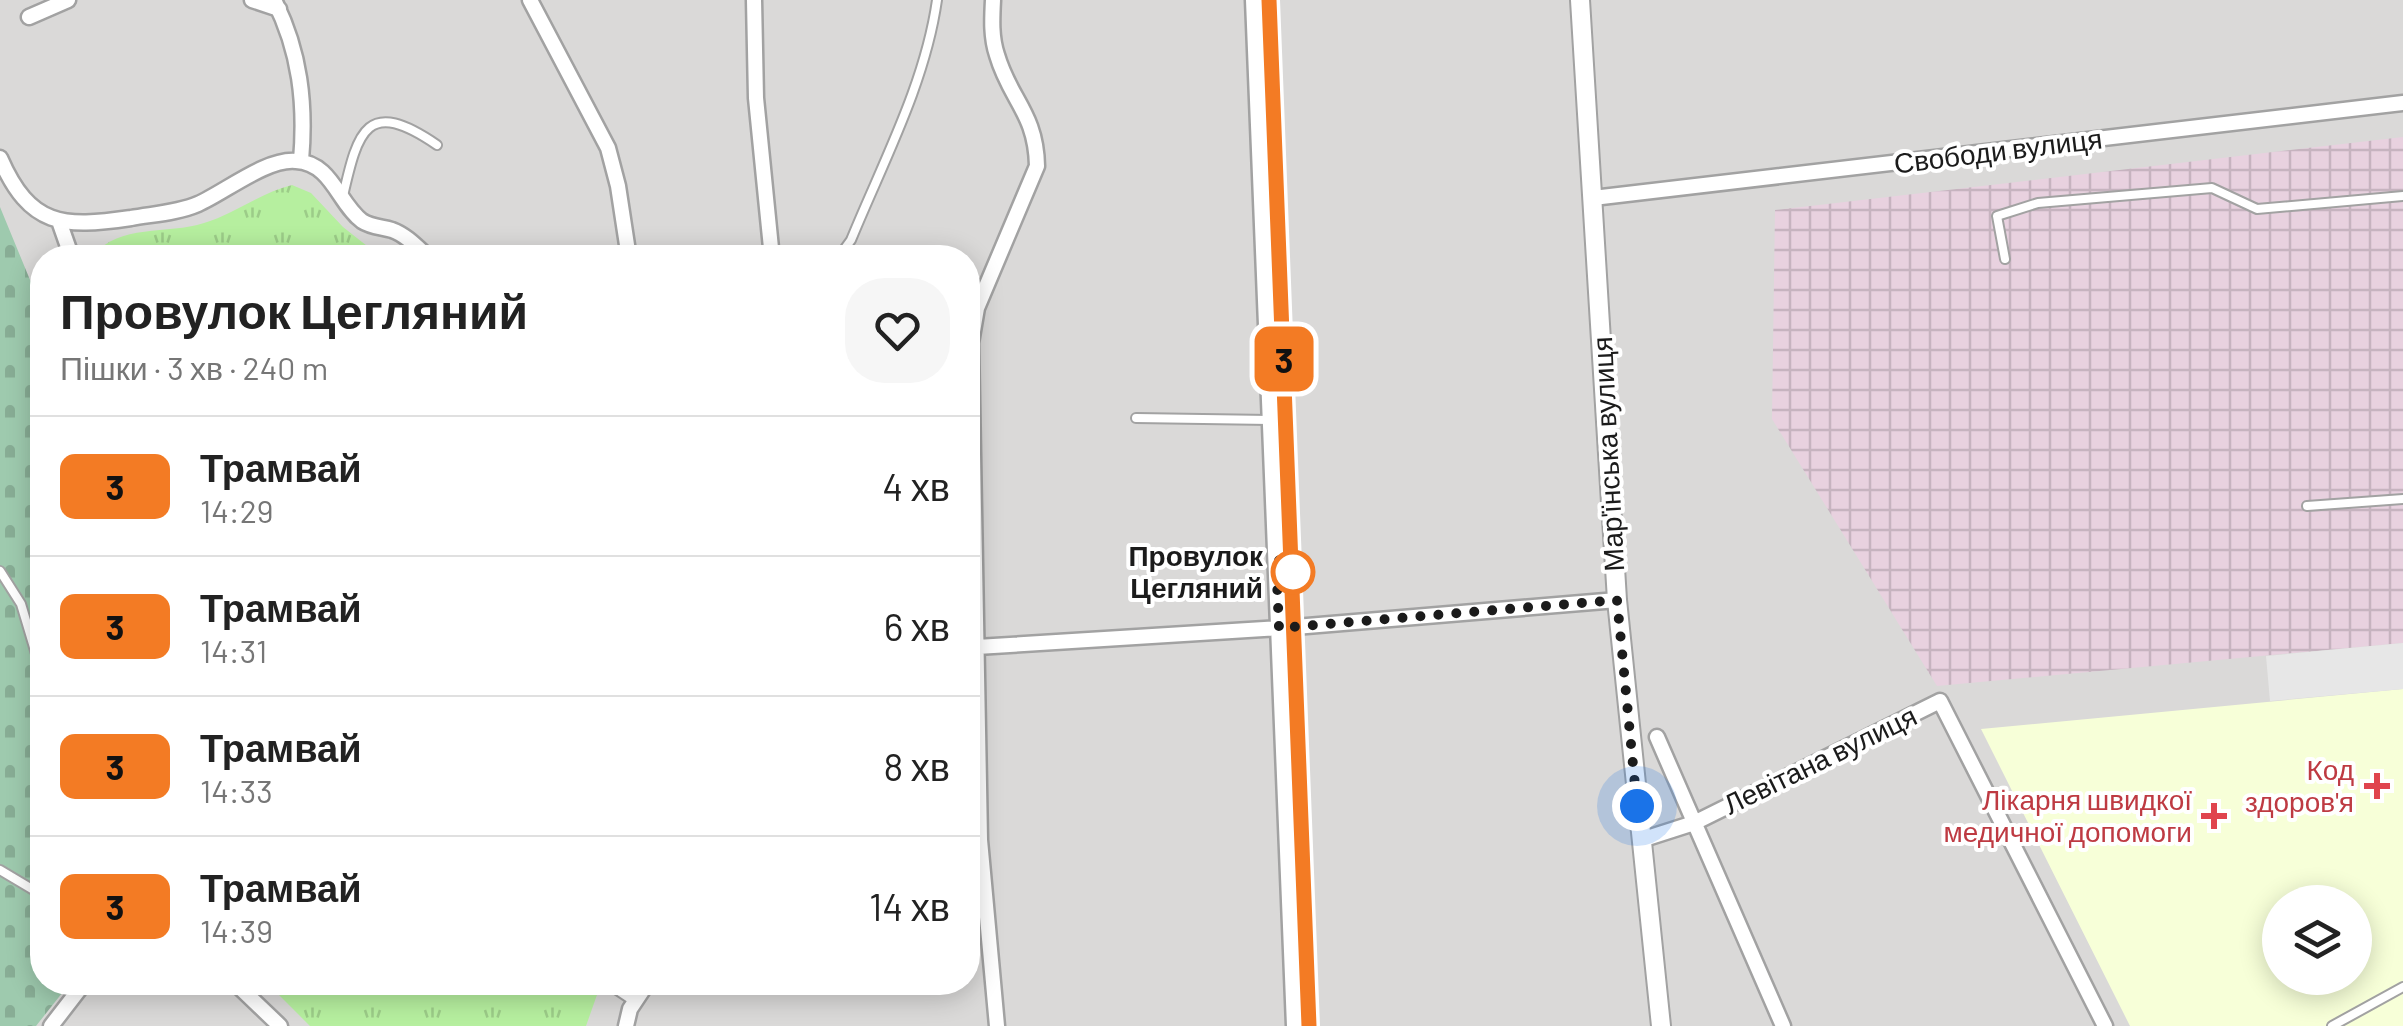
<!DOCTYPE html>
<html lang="uk">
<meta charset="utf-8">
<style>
:root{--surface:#fff;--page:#f6f6f6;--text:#222;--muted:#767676;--line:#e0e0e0}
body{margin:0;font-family:Barlow,sans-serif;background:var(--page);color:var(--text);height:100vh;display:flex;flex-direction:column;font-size:38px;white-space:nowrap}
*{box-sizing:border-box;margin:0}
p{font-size:32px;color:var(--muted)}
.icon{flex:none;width:55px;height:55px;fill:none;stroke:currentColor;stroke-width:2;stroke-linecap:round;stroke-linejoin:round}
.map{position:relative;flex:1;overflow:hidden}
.side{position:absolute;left:30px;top:245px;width:950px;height:750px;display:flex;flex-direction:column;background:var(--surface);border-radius:40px;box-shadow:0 5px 25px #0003}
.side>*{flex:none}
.badge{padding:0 20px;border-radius:15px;font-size:35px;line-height:65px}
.fabs{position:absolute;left:2262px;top:885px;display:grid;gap:20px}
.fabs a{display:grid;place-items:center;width:110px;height:110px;border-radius:50%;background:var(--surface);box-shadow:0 5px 25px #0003;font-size:50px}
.you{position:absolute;width:50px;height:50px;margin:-25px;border:8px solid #fff;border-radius:50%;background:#1a73e8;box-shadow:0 0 0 15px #1a73e833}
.map>.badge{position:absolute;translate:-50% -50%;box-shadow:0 0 0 5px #fff}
.round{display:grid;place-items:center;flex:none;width:105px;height:105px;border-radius:40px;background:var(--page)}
.overview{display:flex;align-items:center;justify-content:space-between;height:170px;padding:0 30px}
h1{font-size:48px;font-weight:700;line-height:75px}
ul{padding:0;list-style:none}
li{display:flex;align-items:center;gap:30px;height:140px;padding:0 30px;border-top:2px solid var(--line)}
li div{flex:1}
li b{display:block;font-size:38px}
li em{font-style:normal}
li .badge{min-width:110px;font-weight:700;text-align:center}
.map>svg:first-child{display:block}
</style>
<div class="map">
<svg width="2403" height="1026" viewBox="0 0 2403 1026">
<defs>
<pattern id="industrial-grid" width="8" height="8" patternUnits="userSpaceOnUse" patternTransform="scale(2.5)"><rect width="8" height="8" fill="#e8d1df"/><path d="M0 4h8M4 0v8" fill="none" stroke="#c6b3bf"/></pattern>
<pattern id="grass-tufts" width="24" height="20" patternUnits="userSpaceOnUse" patternTransform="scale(2.5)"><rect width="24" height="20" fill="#b6ef9f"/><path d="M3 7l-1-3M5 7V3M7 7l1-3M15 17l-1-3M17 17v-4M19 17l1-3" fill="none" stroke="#9ccc88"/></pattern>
<pattern id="cemetery-stones" width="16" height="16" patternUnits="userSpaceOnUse" patternTransform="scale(2.5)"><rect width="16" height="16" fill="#9ecaae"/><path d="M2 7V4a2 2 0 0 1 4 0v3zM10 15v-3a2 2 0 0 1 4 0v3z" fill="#88ad95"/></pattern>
</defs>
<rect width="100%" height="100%" fill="#eeece0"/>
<path fill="#dad9d8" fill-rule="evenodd" d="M0,0H1570L1614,611L1658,1026H0ZM42,258H968V982H42Z
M1583,0H2403V1026H1671L1626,605ZM2280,902H2355V978H2280Z"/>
<path fill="url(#industrial-grid)" d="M2403,137V643L1937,686L1772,419L1775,210Z"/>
<path fill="#f7ffd8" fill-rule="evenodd" d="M2403,689V1026H2130L1981,729ZM2280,902H2355V978H2280Z"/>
<path fill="url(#grass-tufts)" d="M292,185L311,193L343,227L381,257H92C118,223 167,235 204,223C235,214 260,193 292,185Z
M267,983H606L598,992L586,1026H310Z"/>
<path fill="url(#cemetery-stones)" d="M0,207L42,309V982L70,983L36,1026H0Z"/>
<path fill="#e7e7e7" d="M2403,643V689L2270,701L2266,656Z"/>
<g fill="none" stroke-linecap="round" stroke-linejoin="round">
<g stroke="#a2a2a2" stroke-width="12">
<path id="service" d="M343,196C358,130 367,97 437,145
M838,258L851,240C883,162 925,84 937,0
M2005,259L1997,216L2038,203L2212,188L2257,209L2403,196
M1136,418L1270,420
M2307,506L2403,499
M0,571L21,604L42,674
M0,870L42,895
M605,982L635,1002
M2332,1026L2403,987"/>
</g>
<g stroke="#a2a2a2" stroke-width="19">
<path id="minor" d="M252,0L279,9
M274,0C300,51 306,104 301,161
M530,0L608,148L618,186L629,258
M754,0L756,98L772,258
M993,0C992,19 991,37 997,55C1010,100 1036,113 1037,166L977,308L971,343L980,840L997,1026
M1253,0L1294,1026
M29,17L68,0
M0,158C30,227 63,228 131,218C153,214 177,213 198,204C225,192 267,158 296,161C332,163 338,203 362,221C371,227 382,227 392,230C406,235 417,247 429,258
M1593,198L2403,103
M59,221L72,258
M977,647L1295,627L1617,600
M1657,737L1783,1026
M1641,840L1694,823L1940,701L2105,1026
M234,982L280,1026
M51,1026L85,982
M626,1026L630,1009L648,982"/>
</g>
<g stroke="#a2a2a2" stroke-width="22">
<path id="tertiary" d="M1580,0L1617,600L1661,1026"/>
</g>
<use href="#service" stroke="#fff" stroke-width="8"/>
<use href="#minor" stroke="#fff" stroke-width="14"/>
<use href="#tertiary" stroke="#fff" stroke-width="18"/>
<path stroke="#696969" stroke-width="2.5" d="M1261,0L1302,1026"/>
</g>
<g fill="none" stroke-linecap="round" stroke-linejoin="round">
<g stroke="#fff" stroke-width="22">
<path id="line" d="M1269,0L1309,1026"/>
</g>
<use href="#line" stroke="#f37b24" stroke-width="15"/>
<path stroke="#1b1b1b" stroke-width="10" stroke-dasharray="0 18" d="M1293,572L1276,558L1279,628L1617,600L1637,806"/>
</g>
<circle fill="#fff" stroke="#f37b24" stroke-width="5" cx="1293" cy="572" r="20"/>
<g fill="#e0444e" stroke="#fff" stroke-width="4">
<path d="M2372 771h10v10h10v10h-10v10h-10v-10h-10v-10h10z"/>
<path d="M2209 801h10v10h10v10h-10v10h-10v-10h-10v-10h10z"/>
</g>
<g text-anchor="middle" stroke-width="8" stroke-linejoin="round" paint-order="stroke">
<g font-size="28" fill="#1b1b1b" stroke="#fff">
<text transform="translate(1998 151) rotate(-7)" y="10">Свободи вулиця</text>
<text transform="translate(1608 454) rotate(-93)" y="10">Мар'їнська вулиця</text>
<text transform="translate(1820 760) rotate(-26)" y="10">Левітана вулиця</text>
</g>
<g font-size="28" font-weight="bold" fill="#1b1b1b" stroke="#fff" text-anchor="end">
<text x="1263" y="566">Провулок<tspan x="1263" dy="32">Цегляний</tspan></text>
</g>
<g font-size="28" fill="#be3a42" stroke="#fff" text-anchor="end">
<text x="2354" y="780">Код<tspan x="2354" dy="32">здоров'я</tspan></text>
<text x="2192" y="810">Лікарня швидкої<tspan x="2192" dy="32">медичної допомоги</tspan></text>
</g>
</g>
</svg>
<div class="fabs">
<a><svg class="icon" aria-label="layers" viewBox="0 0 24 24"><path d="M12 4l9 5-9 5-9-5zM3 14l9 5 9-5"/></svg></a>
</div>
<div class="you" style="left:1637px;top:806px"></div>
<b class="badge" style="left:1284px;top:359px;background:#f37b24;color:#111">3</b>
<section class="side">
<div class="overview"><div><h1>Провулок Цегляний</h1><p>Пішки · 3 хв · 240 m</p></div><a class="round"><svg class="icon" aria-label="heart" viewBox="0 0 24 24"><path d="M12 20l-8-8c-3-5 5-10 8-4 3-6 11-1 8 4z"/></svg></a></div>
<ul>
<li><span class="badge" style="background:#f37b24;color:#111">3</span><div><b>Трамвай</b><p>14:29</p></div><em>4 хв</em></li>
<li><span class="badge" style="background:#f37b24;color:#111">3</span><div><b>Трамвай</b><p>14:31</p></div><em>6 хв</em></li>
<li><span class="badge" style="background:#f37b24;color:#111">3</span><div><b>Трамвай</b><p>14:33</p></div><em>8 хв</em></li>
<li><span class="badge" style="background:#f37b24;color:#111">3</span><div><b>Трамвай</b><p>14:39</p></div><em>14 хв</em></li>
</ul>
</section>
</div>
